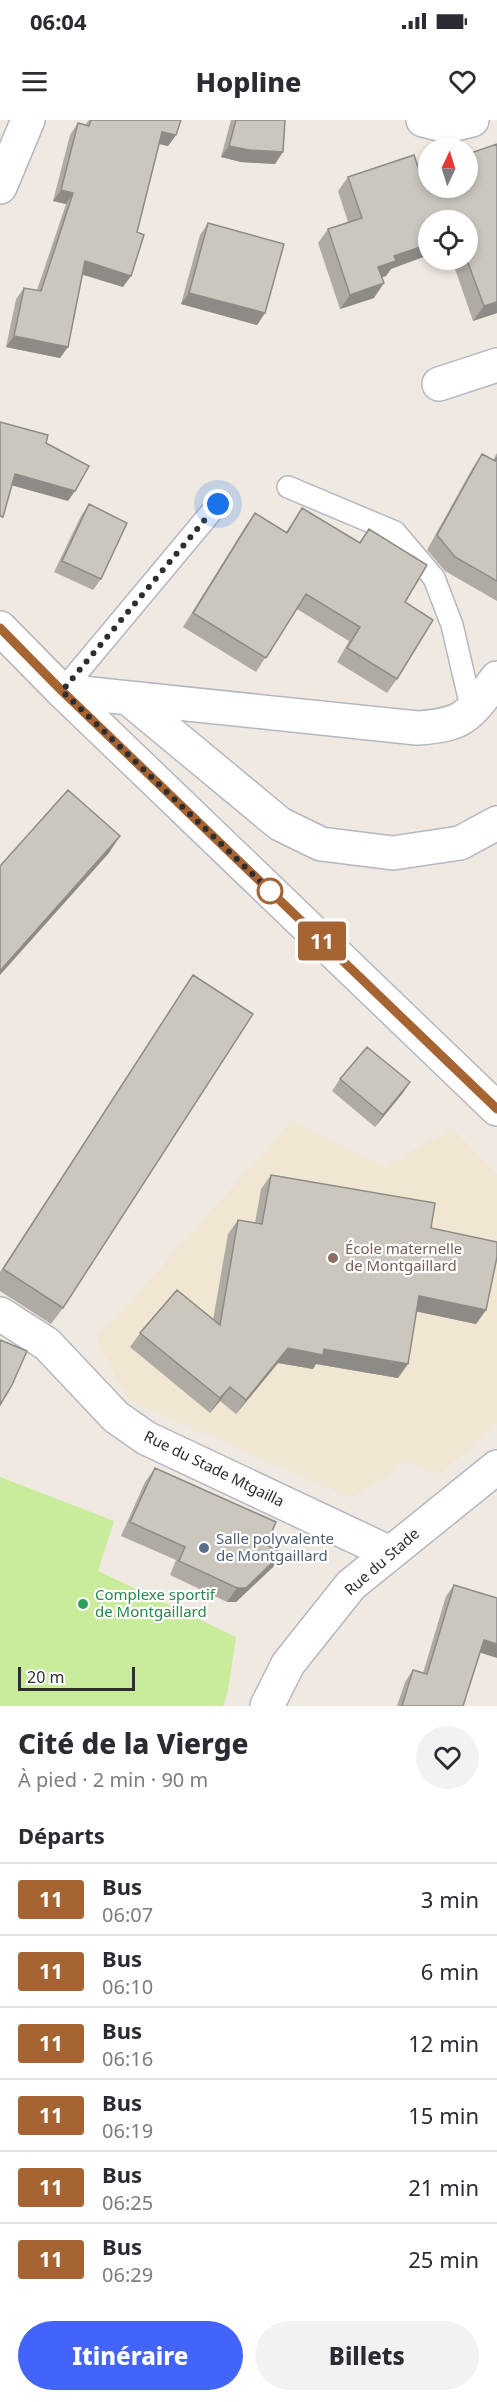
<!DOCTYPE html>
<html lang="fr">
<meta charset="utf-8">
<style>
:root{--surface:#fff;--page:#f2f2f3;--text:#2b2b33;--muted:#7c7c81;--line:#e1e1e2;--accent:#4264fb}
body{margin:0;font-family:"Noto Sans",sans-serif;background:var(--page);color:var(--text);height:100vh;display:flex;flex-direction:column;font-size:22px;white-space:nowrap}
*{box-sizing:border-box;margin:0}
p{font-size:20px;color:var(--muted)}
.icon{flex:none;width:33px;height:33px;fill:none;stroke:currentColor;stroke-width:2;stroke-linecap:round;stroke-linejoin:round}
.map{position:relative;height:1586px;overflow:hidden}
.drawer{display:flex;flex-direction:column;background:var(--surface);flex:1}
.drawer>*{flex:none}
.badge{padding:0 12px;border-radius:4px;font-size:21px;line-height:39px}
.needle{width:39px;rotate:4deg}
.buttons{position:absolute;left:418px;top:18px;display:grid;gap:12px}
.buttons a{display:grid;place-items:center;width:60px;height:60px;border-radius:50%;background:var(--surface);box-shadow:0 3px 9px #0003;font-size:30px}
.scale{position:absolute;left:18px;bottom:15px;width:117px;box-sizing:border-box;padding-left:6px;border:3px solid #2e2e2e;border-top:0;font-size:16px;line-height:21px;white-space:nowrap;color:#2e2e2e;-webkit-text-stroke:4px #fff;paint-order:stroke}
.you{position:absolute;width:30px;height:30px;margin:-15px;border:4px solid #fff;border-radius:50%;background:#1a73e8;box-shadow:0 0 0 9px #1a73e833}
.map>.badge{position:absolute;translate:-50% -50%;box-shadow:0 0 0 3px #fff}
h2{padding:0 18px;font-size:22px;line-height:54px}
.round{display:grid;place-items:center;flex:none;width:63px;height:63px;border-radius:32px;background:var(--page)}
.overview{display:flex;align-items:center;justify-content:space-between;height:102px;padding:0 18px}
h1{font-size:28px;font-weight:800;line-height:45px}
.action{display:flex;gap:12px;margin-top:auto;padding:12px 18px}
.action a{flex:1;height:69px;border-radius:36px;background:var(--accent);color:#fff;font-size:24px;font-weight:800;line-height:69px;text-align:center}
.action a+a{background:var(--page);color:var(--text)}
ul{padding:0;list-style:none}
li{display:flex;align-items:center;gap:18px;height:72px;padding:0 18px;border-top:2px solid var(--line)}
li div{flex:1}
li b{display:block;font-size:22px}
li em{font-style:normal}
li .badge{min-width:66px;font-weight:700;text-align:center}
.status{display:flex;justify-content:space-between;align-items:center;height:42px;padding:0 30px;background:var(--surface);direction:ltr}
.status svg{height:16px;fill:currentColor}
header{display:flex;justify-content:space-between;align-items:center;height:78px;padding:0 18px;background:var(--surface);font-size:27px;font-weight:800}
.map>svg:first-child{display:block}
</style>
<div class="status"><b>06:04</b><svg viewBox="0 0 49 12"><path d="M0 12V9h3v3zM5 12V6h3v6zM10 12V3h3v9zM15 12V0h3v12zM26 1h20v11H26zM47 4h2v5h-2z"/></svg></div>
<header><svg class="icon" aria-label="menu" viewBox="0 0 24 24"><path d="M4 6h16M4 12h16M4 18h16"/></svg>Hopline<svg class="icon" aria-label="heart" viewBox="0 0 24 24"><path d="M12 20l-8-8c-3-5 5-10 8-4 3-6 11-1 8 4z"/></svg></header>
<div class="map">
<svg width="497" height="1586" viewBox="0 0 497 1586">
<rect width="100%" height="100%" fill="#efe9e1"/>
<path fill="#f0e6d1" d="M292,1001L385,1046L453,1009L497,1055V1304L440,1354L403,1340L383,1358L352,1378L129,1280L96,1220Z"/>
<path fill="#c9ec9a" d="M0,1357L114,1401L98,1451L236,1517L228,1571L223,1586H0Z"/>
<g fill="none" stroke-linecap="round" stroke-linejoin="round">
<g stroke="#b4b7c1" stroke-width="24">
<path id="service" d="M288,367L395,412L434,458L452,505L472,591
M62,571L218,384"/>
</g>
<g stroke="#b4b7c1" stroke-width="36">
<path id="minor" d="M423,0L447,6L472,0
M0,67L28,0
M439,264L497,245
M62,571L417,608C465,605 469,596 497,558
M128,578L280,704L321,724L393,733L460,723L497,703
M0,1194L47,1224L116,1297L146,1318L390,1433"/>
</g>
<g stroke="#b4b7c1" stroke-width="36">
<path id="tertiary" d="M0,508L62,571L497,989
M267,1586L288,1544L351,1465L497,1347"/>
</g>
<use href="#service" stroke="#fff" stroke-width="21"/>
<use href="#minor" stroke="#fff" stroke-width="33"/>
<use href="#tertiary" stroke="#fff" stroke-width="33"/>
</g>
<path fill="#afaba4" d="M89,0H181L176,15L168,26L159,24L123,167L82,154L68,227L60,238L6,227L16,179L24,168L37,170L66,84L53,81L70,15L78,3L85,5Z
M231,0H285L275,44L241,42L221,37Z
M419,50L468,68L497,193L473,201L452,140H468V100L391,149L386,156L382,157L374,178L340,189L318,123L328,109L348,102L338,71L348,57Z
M208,103L265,193L257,205L181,184L200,115Z
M497,333V481L445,451L427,430L472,349L482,334L493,340Z
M89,384L101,459L93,470L54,452L81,396Z
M302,388L359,423L369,409L405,482L397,559L387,573L337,542L349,521L297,489L256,552L183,507L245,407L255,393L286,412Z
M193,855L63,1188L51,1204L0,1171V1152Z
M340,959L410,962L402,974L375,1007L332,971Z
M271,1055L431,1108L486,1190L476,1204L417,1191L398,1258L316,1244L313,1249L278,1243L236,1294L220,1281L210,1293L130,1227L140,1213L213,1200L228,1114L238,1100L255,1103L261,1069Z
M155,1348L266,1425L282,1433L273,1447L236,1482H227L170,1455L176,1440L121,1416L145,1362Z
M454,1465L479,1532L463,1586H397L405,1562L413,1550L423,1553L446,1476Z"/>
<path fill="#8e8b86" d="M162,12L176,15L168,26L155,23Z
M229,26L283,32L275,44L241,42L221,37Z
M61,70L73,73L66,84L53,81Z
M429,124V135L391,149L386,156L368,162L378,147L394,136Z
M85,141L131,156L123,167L77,153Z
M384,163L374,178L340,189L350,175Z
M189,173L265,193L257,205L181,184Z
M497,182V193L473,201L484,186Z
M14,216L68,227L60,238L6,227Z
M15,354L75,371L68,381L7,364Z
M120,716L109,733L0,855V851Z
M410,962L402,974L375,1007L383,995Z
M419,1176L486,1190L476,1204L409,1190Z
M288,1228L324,1229L408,1244L398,1258L316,1244L313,1249L278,1243L236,1294L246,1280Z
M230,1267L220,1281L210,1293L220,1278Z
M282,1433L273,1447L236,1482H227L237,1468Z
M484,1520L497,1524V1538L475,1531Z"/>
<path fill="#cbc7bf" stroke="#8e8b86" stroke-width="1.5" d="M91,0H181L176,15L162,12L137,112L144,115L131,156L85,141L68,227L14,216L24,168L41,171L73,73L61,70L78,3L89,6Z
M236,0H285L283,32L249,30L229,26Z
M497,24V182L484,186L467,140H468V100H429V124L394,136L396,141L378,147L384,163L350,175L328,109L362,98L348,57L414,35L419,50L429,47V68H468V34Z
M208,103L284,124L265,193L189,173Z
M0,302L48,315L46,323L89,346L75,371L15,354L3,397L0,396Z
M482,334L495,341L497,337V461L455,437L437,415Z
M89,384L127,403L101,459L62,441Z
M302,388L360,423L369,409L427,445L405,482L433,500L397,559L347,528L360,507L306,474L266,538L193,493L255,393L287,413Z
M68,670L120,716L0,851V746Z
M193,855L253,894L63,1188L3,1149Z
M367,927L410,962L383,995L340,959Z
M271,1055L435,1083L431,1108L497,1122V1137L486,1190L419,1176L408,1244L324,1229L323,1235L288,1228L246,1280L230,1267L220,1278L140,1213L177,1170L220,1205L238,1100L262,1104Z
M0,1220L27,1231L12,1265L0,1285Z
M155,1348L276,1402L266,1425L282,1433L246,1468H237L179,1441L185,1427L130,1402Z
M454,1465L497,1478V1524L484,1520L463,1586H402L413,1550L427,1554Z"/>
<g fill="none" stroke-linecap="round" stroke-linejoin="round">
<g stroke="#fff" stroke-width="14">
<path id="line" d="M0,508L62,571L497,989"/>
</g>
<use href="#line" stroke="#a76433" stroke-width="9"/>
<path stroke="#2e2e2e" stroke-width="6" stroke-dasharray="0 10.8" d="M218,384L62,571L270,771"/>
</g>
<circle fill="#fff" stroke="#a76433" stroke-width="3" cx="270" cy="771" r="12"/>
<circle fill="#8d6e63" stroke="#fff" stroke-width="2" cx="333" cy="1138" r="6"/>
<circle fill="#5c6f8a" stroke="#fff" stroke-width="2" cx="204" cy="1428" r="6"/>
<circle fill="#2e9e5b" stroke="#fff" stroke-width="2" cx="83" cy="1484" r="6"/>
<g text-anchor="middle" stroke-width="4.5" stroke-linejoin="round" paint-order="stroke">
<g font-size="15" fill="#785e54" stroke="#fff" text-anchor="start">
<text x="345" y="1134">École maternelle<tspan x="345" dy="17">de Montgaillard</tspan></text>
</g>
<g font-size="15" fill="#2e2e2e" stroke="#fff">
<text transform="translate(214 1349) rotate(26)" y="5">Rue du Stade Mtgailla</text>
<text transform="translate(382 1442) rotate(-41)" y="5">Rue du Stade</text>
</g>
<g font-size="15" fill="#4e5e75" stroke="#fff" text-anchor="start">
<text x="216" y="1424">Salle polyvalente<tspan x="216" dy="17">de Montgaillard</tspan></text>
</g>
<g font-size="15" fill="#27864d" stroke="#fff" text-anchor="start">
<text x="95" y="1480">Complexe sportif<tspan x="95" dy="17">de Montgaillard</tspan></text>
</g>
</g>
</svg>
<div class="buttons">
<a><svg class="needle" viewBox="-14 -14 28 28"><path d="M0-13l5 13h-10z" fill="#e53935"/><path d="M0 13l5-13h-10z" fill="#7c7c81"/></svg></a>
<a><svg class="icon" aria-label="locate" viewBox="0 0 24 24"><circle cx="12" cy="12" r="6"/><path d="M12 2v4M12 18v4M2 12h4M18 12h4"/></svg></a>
</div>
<div class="scale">20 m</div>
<div class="you" style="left:218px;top:384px"></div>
<b class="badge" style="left:322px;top:821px;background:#a76433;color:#fff">11</b>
</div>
<section class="drawer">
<div class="overview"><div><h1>Cité de la Vierge</h1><p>À pied · 2 min · 90 m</p></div><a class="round"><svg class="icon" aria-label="heart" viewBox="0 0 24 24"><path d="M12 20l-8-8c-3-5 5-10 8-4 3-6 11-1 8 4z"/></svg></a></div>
<h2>Départs</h2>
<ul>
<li><span class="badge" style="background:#a76433;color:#fff">11</span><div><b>Bus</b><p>06:07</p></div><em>3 min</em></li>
<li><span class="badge" style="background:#a76433;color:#fff">11</span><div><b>Bus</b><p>06:10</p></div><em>6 min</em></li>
<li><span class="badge" style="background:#a76433;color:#fff">11</span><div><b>Bus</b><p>06:16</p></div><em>12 min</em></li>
<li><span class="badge" style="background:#a76433;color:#fff">11</span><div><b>Bus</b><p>06:19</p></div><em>15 min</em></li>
<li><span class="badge" style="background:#a76433;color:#fff">11</span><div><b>Bus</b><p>06:25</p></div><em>21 min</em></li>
<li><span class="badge" style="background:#a76433;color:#fff">11</span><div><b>Bus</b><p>06:29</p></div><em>25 min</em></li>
</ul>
<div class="action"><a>Itinéraire</a><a>Billets</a></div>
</section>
